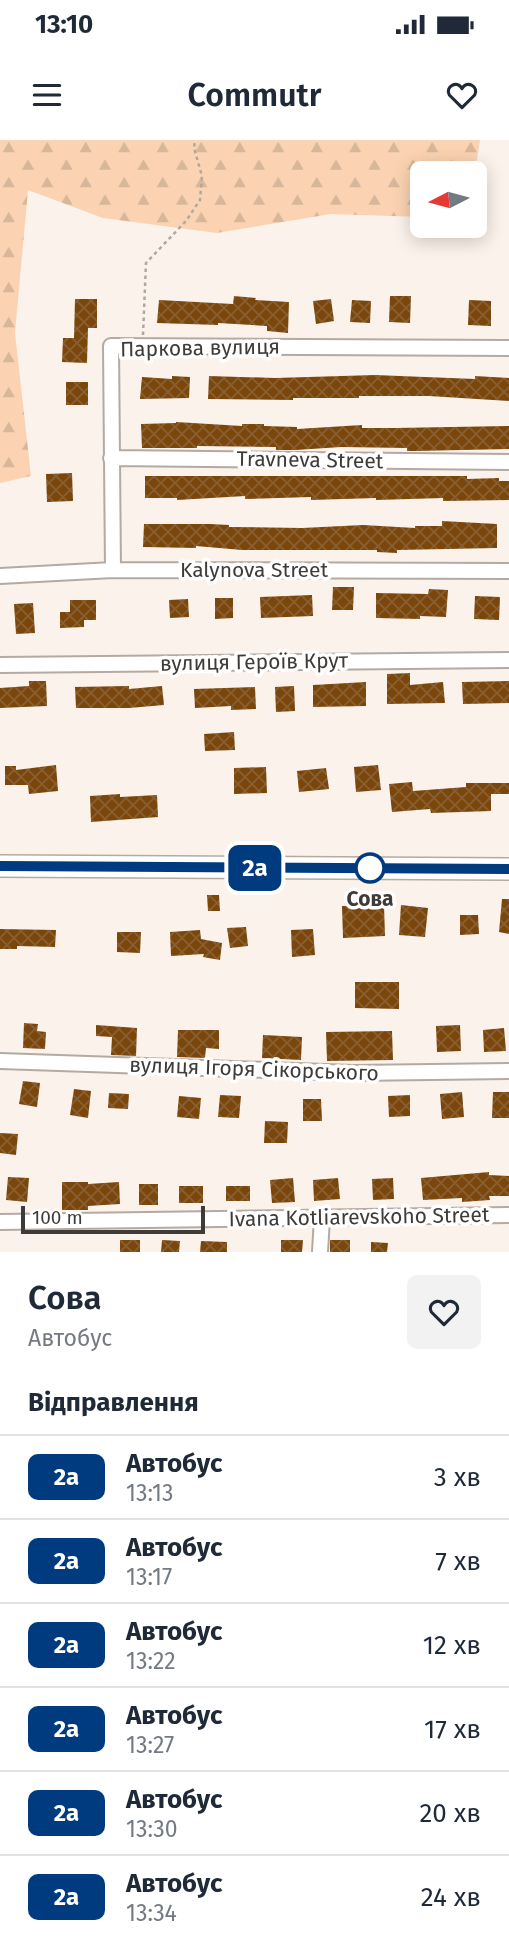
<!DOCTYPE html>
<html lang="uk">
<meta charset="utf-8">
<style>
:root{--surface:#fff;--page:#f2f2f3;--text:#1f2937;--muted:#747a83;--line:#e0e1e3}
body{margin:0;font-family:"Fira Sans",sans-serif;background:var(--page);color:var(--text);height:100vh;display:flex;flex-direction:column;font-size:26px;white-space:nowrap}
*{box-sizing:border-box;margin:0}
p{font-size:23px;color:var(--muted)}
.icon{flex:none;width:38px;height:38px;fill:none;stroke:currentColor;stroke-width:2;stroke-linecap:round;stroke-linejoin:round}
.map{position:relative;height:1112px;overflow:hidden}
.drawer{display:flex;flex-direction:column;background:var(--surface);flex:1}
.drawer>*{flex:none}
.badge{padding:0 14px;border-radius:10px;font-size:24px;line-height:46px}
.needle{width:46px;rotate:264deg}
.fabs{position:absolute;left:410px;top:21px;display:grid;gap:14px}
.fabs a{display:grid;place-items:center;width:77px;height:77px;border-radius:10px;background:var(--surface);box-shadow:0 4px 18px #0003;font-size:35px}
.scale{position:absolute;left:21px;bottom:18px;width:184px;box-sizing:border-box;padding-left:7px;border:4px solid #3f3b38;border-top:0;font-size:19px;line-height:24px;white-space:nowrap;color:#3f3b38;-webkit-text-stroke:5px #fff;paint-order:stroke}
.map>.badge{position:absolute;translate:-50% -50%;box-shadow:0 0 0 4px #fff}
h2{padding:0 28px;font-size:26px;line-height:63px}
.round{display:grid;place-items:center;flex:none;width:74px;height:74px;border-radius:10px;background:var(--page)}
.summary{display:flex;align-items:center;justify-content:space-between;height:119px;padding:0 28px}
h1{font-size:33px;font-weight:600;line-height:52px}
ul{padding:0;list-style:none}
li{display:flex;align-items:center;gap:21px;height:84px;padding:0 28px;border-top:2px solid var(--line)}
li div{flex:1}
li b{display:block;font-size:26px}
li em{font-style:normal}
li .badge{min-width:77px;font-weight:700;text-align:center}
.status{display:flex;justify-content:space-between;align-items:center;height:49px;padding:0 35px;background:var(--surface);direction:ltr}
.status svg{height:19px;fill:currentColor}
header{display:flex;justify-content:space-between;align-items:center;height:91px;padding:0 28px;background:var(--surface);font-size:32px;font-weight:600}
.map>svg:first-child{display:block}
</style>
<div class="status"><b>13:10</b><svg viewBox="0 0 49 12"><path d="M0 12V9h3v3zM5 12V6h3v6zM10 12V3h3v9zM15 12V0h3v12zM26 1h20v11H26zM47 4h2v5h-2z"/></svg></div>
<header><svg class="icon" aria-label="menu" viewBox="0 0 24 24"><path d="M4 6h16M4 12h16M4 18h16"/></svg>Commutr<svg class="icon" aria-label="heart" viewBox="0 0 24 24"><path d="M12 20l-8-8c-3-5 5-10 8-4 3-6 11-1 8 4z"/></svg></header>
<div class="map">
<svg width="509" height="1112" viewBox="0 0 509 1112">
<defs>
<pattern id="forest-firs" width="22" height="20" patternUnits="userSpaceOnUse" patternTransform="scale(1.75)"><rect width="22" height="20" fill="#fbd3b2"/><path d="M5 1l3.5 6h-7zM16 11l3.5 6h-7z" fill="#d8b69a"/></pattern>
<pattern id="building-cross-hatch" width="8" height="8" patternUnits="userSpaceOnUse" patternTransform="scale(1.75)"><rect width="8" height="8" fill="#7a460c"/><path d="M0 0l8 8M0 8l8-8" fill="none" stroke="#895f31"/></pattern>
</defs>
<rect width="100%" height="100%" fill="#fbf2eb"/>
<path fill="url(#forest-firs)" d="M0,0H480L474,39V33H422V77L331,74L217,93L103,78L28,50L15,193L31,336L0,343Z"/>
<path fill="url(#building-cross-hatch)" d="M234,156L256,158L255,160L289,162L288,193L267,191V186L218,183V185L157,183L159,160L233,164Z
M390,156H411L410,183L389,182Z
M75,159H97V188H88L87,223L62,222L63,198H74Z
M331,159L334,181L316,184L313,161Z
M352,160L371,161L370,183L350,182Z
M469,160L491,161V186L468,185Z
M375,235L475,239V236L509,238V261L429,256H359V258H293V260L208,259L209,236L275,238Z
M172,236L190,237L189,258L140,259L142,237L172,239Z
M66,242H88V265H66Z
M176,282L242,286V284H264V286L297,287V289L362,285V288H395L509,286V309L415,311H407V308L341,307L296,310H276V307L197,306V308H142L141,284L176,283Z
M72,333L73,361L47,362L46,334Z
M145,336H467V339L499,338V341H509V360L443,361V358L376,360V358L311,360V357L245,359V356L177,360V358H145Z
M442,381L497,384V408L397,410V413L377,412V410H242L196,406V408L143,407L144,384H210L229,385V387L302,388L363,385L415,388V386H442Z
M333,447H354L353,470H332Z
M429,449L448,450L446,477L420,476V479L376,478V453L428,454Z
M312,455L313,476L261,478L260,457Z
M475,456L500,457L499,480L474,479Z
M215,458H233V478L215,479Z
M188,459L189,477L170,478L169,460Z
M70,460H96V480H84V487L60,488V472H70Z
M33,463L35,493L16,494L14,464Z
M410,533V545L443,542L445,563L387,564V534Z
M29,541H46L47,566L0,568V548L29,546Z
M509,541V563L463,564L462,542Z
M366,542V566L313,567V545Z
M129,546V549L162,546L164,565L129,568H76L75,547Z
M294,546L295,571L276,572L275,547Z
M255,547L256,569L231,570V566L195,568L194,549Z
M234,592L235,610L205,611L204,594Z
M56,625L58,651L29,654L28,645H5V626H16V630Z
M378,625L381,650L356,652L354,627Z
M266,627L267,653L234,654V628Z
M326,628L329,649L299,652L297,631Z
M412,642L413,651L466,647V643H509V654H491V671L431,673L430,669L392,672L389,644Z
M120,654V657L157,655L158,677L91,682L90,656Z
M207,755H219L220,771H208Z
M502,759H509V794L499,792Z
M384,765L385,796L343,798L342,766Z
M401,765L428,768L425,797L399,795Z
M460,775H478L479,794L460,795Z
M246,787L248,806L230,808L227,788Z
M0,789L56,790L55,807L17,806V809H0Z
M313,789L315,815L292,817L291,790Z
M200,790L201,799L222,803L220,820L203,817L204,814L171,816L170,792Z
M117,792H141L140,813L117,812Z
M355,842H399V869L355,868Z
M24,883L38,884L37,891L46,892L45,909L23,908Z
M96,885L137,888L136,916L111,915L112,897L96,896Z
M460,885L461,911L437,912L436,886Z
M504,888L506,911L484,912L483,890Z
M178,890H219V909L206,908L205,918L177,917Z
M392,891L393,920L327,921L326,892Z
M263,895L302,897L301,920L262,918Z
M23,941L40,943L37,967L19,964Z
M74,949L91,951L88,978L70,975Z
M462,952L464,977L442,979L440,954Z
M493,952H509V978H492Z
M109,953L129,954L128,969L108,968Z
M220,955L241,956L239,978L218,977Z
M410,955V976L389,977L388,956Z
M179,956L201,958L199,979L177,977Z
M303,959H321L322,981H303Z
M265,981L288,982L287,1003H264Z
M0,993L18,994L16,1015L0,1013Z
M489,1032V1035L509,1036V1056H489L490,1060L462,1062V1058L423,1060L421,1038Z
M8,1037L29,1038L27,1062L6,1060Z
M293,1038L295,1062L272,1063L270,1040Z
M338,1038L340,1059L314,1061L313,1040Z
M393,1038L394,1059L373,1060L372,1039Z
M62,1042H88V1044L119,1042L120,1064L88,1066V1070H62Z
M139,1044H158V1065H139Z
M179,1046H203V1063H179Z
M226,1046H250V1061H226Z
M120,1100H140V1112H120Z
M162,1100L180,1101L179,1112H161Z
M281,1100H303L302,1112H281Z
M330,1100H350V1112H330Z
M201,1101L227,1102V1112H200Z
M371,1102L388,1103L387,1112H371Z"/>
<g fill="none" stroke-linecap="round" stroke-linejoin="round">
<g stroke="#b3aaa4" stroke-width="18">
<path id="street" d="M111,318L509,322
M113,430L111,206L509,208
M0,436L113,430L509,431
M0,525L509,520
M0,921L354,933L509,931
M0,1082L509,1075
M320,1112L322,1078"/>
</g>
<g stroke="#b3aaa4" stroke-width="24">
<path id="secondary" d="M0,726L509,729"/>
</g>
<path stroke="#afa8a2" stroke-width="2.5" stroke-dasharray="3.5 3.5" stroke-linecap="butt" d="M143,195L146,123L186,81L200,60L202,36L194,8L195,0"/>
<use href="#street" stroke="#fff" stroke-width="14"/>
<use href="#secondary" stroke="#fff" stroke-width="21"/>
</g>
<g fill="none" stroke-linecap="round" stroke-linejoin="round">
<g stroke="#fff" stroke-width="16">
<path id="line" d="M0,726L509,729"/>
</g>
<use href="#line" stroke="#003b80" stroke-width="10"/>
</g>
<circle fill="#fff" stroke="#003b80" stroke-width="3.5" cx="370" cy="728" r="14"/>
<g text-anchor="middle" stroke-width="7" stroke-linejoin="round" paint-order="stroke">
<g font-size="21" fill="#3f3b38" stroke="#fff">
<text transform="translate(200 208) rotate(-1)" y="7">Паркова вулиця</text>
<text transform="translate(310 320) rotate(1)" y="7">Travneva Street</text>
<text x="254" y="437">Kalynova Street</text>
<text transform="translate(254 522) rotate(-1)" y="7">вулиця Героїв Крут</text>
<text transform="translate(254 929) rotate(2)" y="7">вулиця Ігоря Сікорського</text>
<text transform="translate(359 1077) rotate(-1)" y="7">Ivana Kotliarevskoho Street</text>
</g>
<g font-size="21" font-weight="bold" fill="#3f3b38" stroke="#fff">
<text x="370" y="766">Сова</text>
</g>
</g>
</svg>
<div class="fabs">
<a><svg class="needle" viewBox="-14 -14 28 28"><path d="M0-13l5 13h-10z" fill="#e53935"/><path d="M0 13l5-13h-10z" fill="#747a83"/></svg></a>
</div>
<div class="scale">100 m</div>
<b class="badge" style="left:255px;top:728px;background:#003b80;color:#fff">2а</b>
</div>
<section class="drawer">
<div class="summary"><div><h1>Сова</h1><p>Автобус</p></div><a class="round"><svg class="icon" aria-label="heart" viewBox="0 0 24 24"><path d="M12 20l-8-8c-3-5 5-10 8-4 3-6 11-1 8 4z"/></svg></a></div>
<h2>Відправлення</h2>
<ul>
<li><span class="badge" style="background:#003b80;color:#fff">2а</span><div><b>Автобус</b><p>13:13</p></div><em>3 хв</em></li>
<li><span class="badge" style="background:#003b80;color:#fff">2а</span><div><b>Автобус</b><p>13:17</p></div><em>7 хв</em></li>
<li><span class="badge" style="background:#003b80;color:#fff">2а</span><div><b>Автобус</b><p>13:22</p></div><em>12 хв</em></li>
<li><span class="badge" style="background:#003b80;color:#fff">2а</span><div><b>Автобус</b><p>13:27</p></div><em>17 хв</em></li>
<li><span class="badge" style="background:#003b80;color:#fff">2а</span><div><b>Автобус</b><p>13:30</p></div><em>20 хв</em></li>
<li><span class="badge" style="background:#003b80;color:#fff">2а</span><div><b>Автобус</b><p>13:34</p></div><em>24 хв</em></li>
</ul>
</section>
